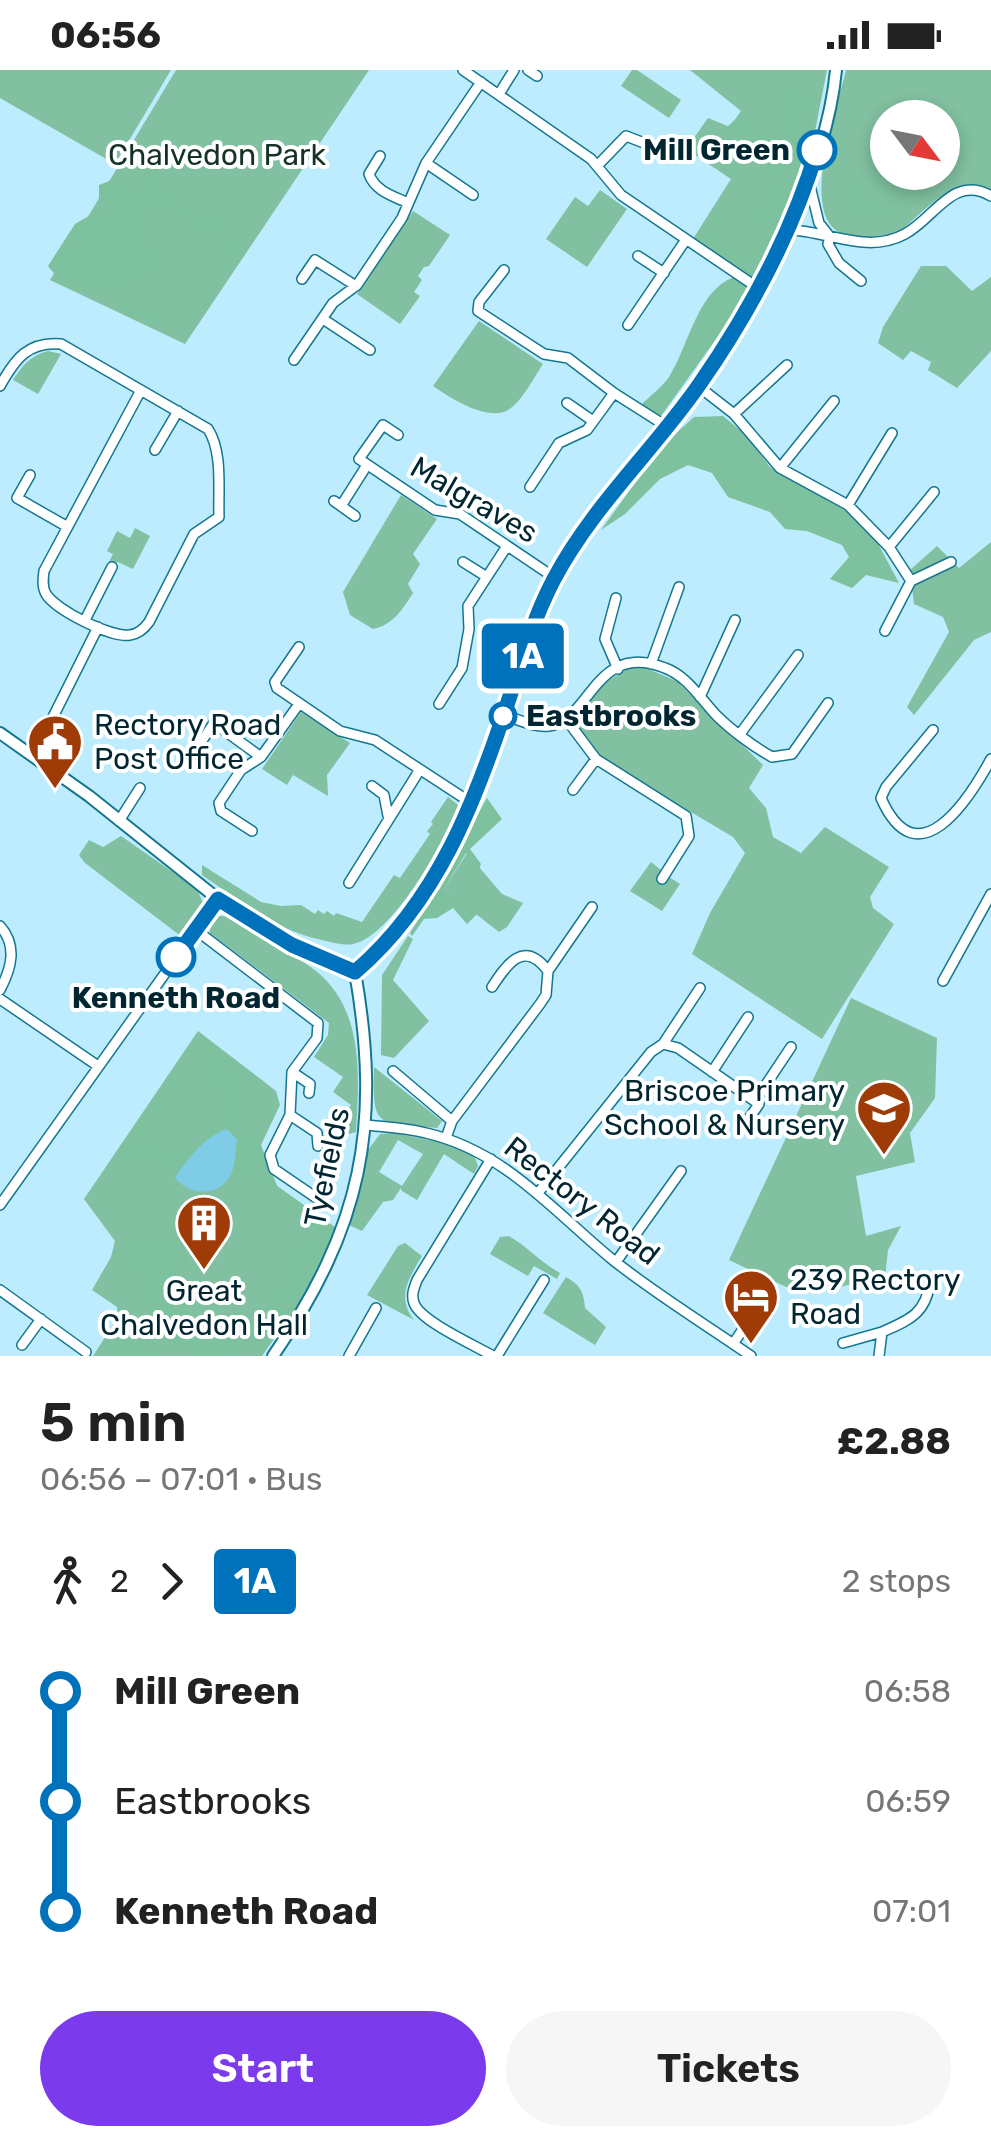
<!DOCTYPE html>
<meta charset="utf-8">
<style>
:root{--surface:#fff;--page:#f6f6f6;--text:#222;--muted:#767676;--accent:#7c3aed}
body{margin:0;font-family:Rubik,sans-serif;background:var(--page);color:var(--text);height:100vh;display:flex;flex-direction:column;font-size:38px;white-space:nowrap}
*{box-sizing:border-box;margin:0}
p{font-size:32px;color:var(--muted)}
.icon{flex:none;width:55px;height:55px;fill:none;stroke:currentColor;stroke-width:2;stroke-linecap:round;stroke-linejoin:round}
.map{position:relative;height:1286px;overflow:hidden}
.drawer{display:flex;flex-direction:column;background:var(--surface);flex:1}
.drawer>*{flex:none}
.badge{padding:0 20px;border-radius:8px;font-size:35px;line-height:65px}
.needle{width:65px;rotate:122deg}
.fabs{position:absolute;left:870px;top:30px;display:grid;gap:20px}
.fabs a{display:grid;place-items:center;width:90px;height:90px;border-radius:50%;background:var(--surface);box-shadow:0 5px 15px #0003;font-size:50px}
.map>.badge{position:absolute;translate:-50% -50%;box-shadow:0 0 0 5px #fff}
.legs{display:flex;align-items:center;gap:15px;height:110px;padding:0 40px;font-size:32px}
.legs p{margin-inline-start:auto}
.headline{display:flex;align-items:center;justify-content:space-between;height:170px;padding:0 40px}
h1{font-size:55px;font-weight:600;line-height:75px}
.primary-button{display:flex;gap:20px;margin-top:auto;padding:20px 40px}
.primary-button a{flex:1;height:115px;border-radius:60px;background:var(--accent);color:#fff;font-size:40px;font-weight:600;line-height:115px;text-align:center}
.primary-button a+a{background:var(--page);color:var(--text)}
ul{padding:0 40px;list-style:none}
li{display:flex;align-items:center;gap:35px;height:110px;font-size:38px}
li i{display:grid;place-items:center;width:15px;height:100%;margin:0 12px;background:currentColor}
li i::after{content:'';width:25px;height:25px;margin:-12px;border:8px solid;border-radius:50%;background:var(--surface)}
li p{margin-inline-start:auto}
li:first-child i{background:linear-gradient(#0000 50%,currentColor 0)}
li:last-child i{background:linear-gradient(currentColor 50%,#0000 0)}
.status{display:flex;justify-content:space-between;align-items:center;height:70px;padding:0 50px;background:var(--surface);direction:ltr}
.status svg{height:28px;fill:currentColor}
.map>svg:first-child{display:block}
</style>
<div class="status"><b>06:56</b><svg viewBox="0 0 49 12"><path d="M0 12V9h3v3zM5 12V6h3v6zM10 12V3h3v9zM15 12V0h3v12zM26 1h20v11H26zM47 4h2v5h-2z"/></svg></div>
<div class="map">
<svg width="991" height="1286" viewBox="0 0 991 1286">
<rect width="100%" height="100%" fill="#bcecfd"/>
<path fill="#81c0a0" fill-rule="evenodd" d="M0,0H171L115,94L0,28Z
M176,0H369L185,274L50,210Z
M632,0H637L681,30L669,48L621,16Z
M690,0H827L809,92L754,212L691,172L731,109L686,79L708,48L730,57L741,41Z
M846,0H991V121C955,102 925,141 898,163L891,165C876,166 857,170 843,164C797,147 838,35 846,0ZM888,48H942V102H888Z
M600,120L627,139L587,197L546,169L575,127L588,136Z
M413,141L450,165L429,196L424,197L418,206L422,210L414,222L420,226L400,254L357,224Z
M921,196H946L972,221L991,207V281L957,318L928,300L931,292L911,281L903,290L878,273L883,257Z
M479,251L543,294C534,307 522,332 508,340C488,352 450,328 433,316Z
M48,281L61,284L38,324L13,310C23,295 30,286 48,281Z
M401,425L437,449L413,484L420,494L408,514L413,523C402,540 393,555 373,559L350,545L343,522Z
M135,458L150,466L133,499L118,492L114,495L109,492L113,484L107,481L117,461L130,468Z
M991,472V562L974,570L914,645L907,637L949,562L943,547L914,534L910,500L937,476L959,498Z
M636,594L677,611L763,695L749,718L766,738L773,767L801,783L825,757L889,797L870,827L873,838L894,854L822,969L692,884L710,843L745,783L733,767L595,685L569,651L599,616Z
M301,642L350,673L327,705L328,726L293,705L287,715L262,699Z
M448,727L458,735L456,744C442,777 390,867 353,874C344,876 331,872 322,870C275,860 241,832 202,805V795L261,832L281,836L301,835L315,844L318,840L324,844L327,841L334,846L336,843L362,852L394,805L400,808L430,764L427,761L433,754L431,752Z
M121,766L197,819L204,835L182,867L85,793L79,785L89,770L103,777Z
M467,783L502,824L523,833L507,857L499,862L444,819Z
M651,792L661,800L663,810L669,807L680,814L662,841L630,821Z
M219,846C239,845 257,863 273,873C289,884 310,894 324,908C364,948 359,1010 356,1062L349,1064L343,1047L351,1035L333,1022L343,1007L314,987L328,965L329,953L210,863V854Z
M408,866L413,869L393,910L429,951L394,988L381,985L382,905Z
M851,928L937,968L935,1028L910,1063L915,1092L856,1106L866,1166L901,1156L888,1180L885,1208L801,1224L729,1190Z
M198,961L276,1021L280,1035L261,1075L277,1116L336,1158L310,1218L262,1286H93L118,1247L117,1237L92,1220L111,1187L115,1171L84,1129Z
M374,997L442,1051L437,1058C378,1051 372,1062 374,997Z
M393,1063L451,1074L474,1085L478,1096L474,1104L444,1084L417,1130L402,1121L401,1118L393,1130L383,1132L362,1161L349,1155L368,1080L380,1064ZM398,1070L423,1084L402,1116L379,1102Z
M509,1166C528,1177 540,1192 560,1203L557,1209L534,1196L528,1206L490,1184L500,1167Z
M405,1173L422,1186C409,1208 396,1227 414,1250L367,1225L398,1176Z
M566,1207C580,1215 584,1222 585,1238L606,1257L595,1275L543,1243Z"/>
<path fill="#7ec19f" d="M783,11L818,25L806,89L752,210L694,174L721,134L731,149L730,176L751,182L754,157L735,128L740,119L759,133L771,109L751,88L736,107L721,99L722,62L745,40L773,67Z
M896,36L939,40L978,55V66L963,76L942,102V48L892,47Z
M887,58L888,102H942L894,152H842L832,135L836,112L882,99L881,76Z
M145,88L156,96L168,119C187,124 199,142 221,140C227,153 239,161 246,174C238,192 224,201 218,220L212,222V229L206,239L197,234L213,191L215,171L207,167L196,186L176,173L183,158L159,141L148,149L145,161L167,185L166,207L157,213L148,209L137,211L136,223L141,234L164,245L177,231L186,233L192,240L189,251L181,259C156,262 147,245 125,245L118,237L123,227L121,219L111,222L108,228C84,222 62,216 48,196L75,154L99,140V115L122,106L139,116L134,103L137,92Z
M738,206L751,220L661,346L641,335C650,326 662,317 669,307C689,276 698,216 738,206Z
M723,346L746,365L770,397L846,441L875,468L899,513L866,505L852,518L830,509L849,487L842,475L807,461L785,459L770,442L728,427L712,403L688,395L660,409L625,444L601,460L662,376L694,347Z
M487,728L502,749L470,779L481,794L479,799L466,783L444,819L477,844L467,854L453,838L437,848L424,849L412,866L410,863Z
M200,967L263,1011L256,1016H246L242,1027L248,1038L243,1048L261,1075L262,1084L277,1116L336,1158C316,1205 295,1266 241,1285C230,1286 214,1286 202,1286C176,1286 173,1277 168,1254L150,1242L138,1240L133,1232L139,1212L122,1201L113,1183L130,1168L180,1163L186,1180L183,1210L188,1244L205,1254L197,1227L207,1225L213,1232L217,1259L241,1263L265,1238L282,1187L238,1146L259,1138L282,1171L298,1178L303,1175L308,1154L239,1108L180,1110L163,1099L140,1092H128L118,1080C140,1054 157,1024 178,997L186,999L192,1008L188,1015L171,1022L151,1065C169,1092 190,1083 208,1062C212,1057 215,1055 215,1048C216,1029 198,1015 200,988L187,981Z
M128,1253L138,1256L167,1286H103L106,1275Z"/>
<path fill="#7fcce6" d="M227,1059L237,1070C235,1081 236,1094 231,1104C219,1128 190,1126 175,1108C189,1087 203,1068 227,1059Z"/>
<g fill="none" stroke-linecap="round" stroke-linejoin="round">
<g stroke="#157690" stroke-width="12">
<path id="minor" d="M463,0L591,89L621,125L758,218
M528,0L537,6
M499,24L514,0
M380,86L369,104C375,121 393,126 408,133
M426,93L473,125
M597,96L626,66L644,73
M809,112L819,153L830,167L828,174L839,193L861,211
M788,160C827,160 866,185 905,164C935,148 953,104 991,126
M638,186L664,203
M504,200L479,232L478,241L544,284L568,288L614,323L666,356
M302,209L315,190L356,216
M323,249L370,280
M628,255L685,171
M294,290L333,233L357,215L402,148L426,93L481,12
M0,316C15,289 28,271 61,274L208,359C223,382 218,420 219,447L194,464L149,552C144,559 138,564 130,565C111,568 56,540 46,524C42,517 43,509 44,501L141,320
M698,316L734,344L780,398L848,435L889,477L911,511L885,561
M567,333L593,351
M734,344L787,295
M398,365L383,355L359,389L435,440L460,444L555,508
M155,380L178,341
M780,398L834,331
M30,405L17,428L66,456
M530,417L559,373L587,360L614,323
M334,431L355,446
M848,435L892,363
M341,436L367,395
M889,477L934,422
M463,492L487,507
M911,511L951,492
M616,528L605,569L618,599
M85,550L112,497
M299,577L275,612L277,618L340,661L375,670L473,734
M651,594L679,517
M700,627L735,550
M439,634L462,598L469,559L468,536L507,476
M504,645C518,649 534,658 549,656C590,652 595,570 665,598C687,606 700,628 716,645C731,660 754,677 772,687L792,684L828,633
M52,649L98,557
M566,649L596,689L686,746L689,766L662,809
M933,660L886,717L881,728C917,810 968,731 991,689
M740,664L798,585
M199,675L214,653L261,687
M372,716L384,725L388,746
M573,720L596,689
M119,751L140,718
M252,761L221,741L219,733L241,700L261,687L299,634
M349,813L419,701
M0,856C18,876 11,899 0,920
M196,860L318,953L317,968L292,1002L290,1045L270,1085L274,1099L315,1127
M548,901L592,837
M943,911L991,824
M0,929L98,996
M663,974L700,918
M393,1001L452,1051
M292,1002L310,1014L309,1023
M712,1002L748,947
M755,1031L791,977
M290,1045L317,1063L318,1076
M366,1055C385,1057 407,1058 426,1063C505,1081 553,1141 613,1190C657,1225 705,1254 751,1286
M446,1068L452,1051L540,934L546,925L548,901C524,869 507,894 492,917
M491,1089L417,1210C414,1218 411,1225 414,1233C420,1251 474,1275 493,1286
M538,1123L651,982L663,974L678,978L759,1034L750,1047
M0,1135L218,829
M616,1192L681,1101
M0,1220L86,1282
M843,1273L882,1262
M733,1274L749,1250
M22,1275L41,1249
M349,1286L376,1238
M497,1286L544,1210
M879,1286L882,1262C909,1250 926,1244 930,1212"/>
</g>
<g stroke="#157690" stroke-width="14">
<path id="tertiary" d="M0,663L89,726L218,829L291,875L355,902
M355,902C436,832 474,735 506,637C521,594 533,549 554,509C592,438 652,382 698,316C758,231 826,104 836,0
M273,1286C362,1157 382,1056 355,902"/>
</g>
<use href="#minor" stroke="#fff" stroke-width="9"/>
<use href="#tertiary" stroke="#fff" stroke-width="10"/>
</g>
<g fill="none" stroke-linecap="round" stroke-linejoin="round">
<g stroke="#fff" stroke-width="22">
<path id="line-1" d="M176,887L218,829L292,875L355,902C438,831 476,730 509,629C522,588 534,547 554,509C592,437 653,381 699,315C749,243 792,164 817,80"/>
</g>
<use href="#line-1" stroke="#0072bc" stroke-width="15"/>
</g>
<defs>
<g id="civic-pin" transform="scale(2.875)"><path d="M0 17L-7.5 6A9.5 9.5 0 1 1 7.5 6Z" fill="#9f3b07" stroke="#fff"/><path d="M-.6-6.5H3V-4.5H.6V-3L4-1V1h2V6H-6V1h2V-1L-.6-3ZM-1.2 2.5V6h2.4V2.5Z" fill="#fff"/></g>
<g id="school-pin" transform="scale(2.875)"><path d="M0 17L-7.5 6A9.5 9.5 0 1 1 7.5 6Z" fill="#9f3b07" stroke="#fff"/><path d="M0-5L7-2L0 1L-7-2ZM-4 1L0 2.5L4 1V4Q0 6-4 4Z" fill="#fff"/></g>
<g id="building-pin" transform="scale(2.875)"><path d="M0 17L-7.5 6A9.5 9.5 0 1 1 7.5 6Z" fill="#9f3b07" stroke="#fff"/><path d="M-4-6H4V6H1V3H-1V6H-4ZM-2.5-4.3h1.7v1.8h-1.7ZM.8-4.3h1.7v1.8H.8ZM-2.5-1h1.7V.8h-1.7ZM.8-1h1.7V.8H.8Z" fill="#fff"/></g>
<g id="hotel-pin" transform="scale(2.875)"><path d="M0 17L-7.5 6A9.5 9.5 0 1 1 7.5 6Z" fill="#9f3b07" stroke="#fff"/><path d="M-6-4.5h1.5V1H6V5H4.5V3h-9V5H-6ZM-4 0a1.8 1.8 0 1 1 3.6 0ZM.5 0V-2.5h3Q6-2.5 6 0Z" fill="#fff"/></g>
</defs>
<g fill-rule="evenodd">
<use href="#civic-pin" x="55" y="672"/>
<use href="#school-pin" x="884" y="1038"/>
<use href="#building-pin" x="204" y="1153"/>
<use href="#hotel-pin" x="751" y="1227"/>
</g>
<g fill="#fff" stroke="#0072bc" stroke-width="5">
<circle cx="817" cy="80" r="18"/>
<circle cx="503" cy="646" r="12"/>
<circle cx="176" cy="887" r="18"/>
</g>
<g text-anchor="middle" stroke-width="8" stroke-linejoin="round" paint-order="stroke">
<g font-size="30" font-weight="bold" fill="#002631" stroke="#fff" text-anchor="end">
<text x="790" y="90">Mill Green</text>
<text x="526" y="656" text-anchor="start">Eastbrooks</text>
<text x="176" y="938" text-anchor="middle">Kenneth Road</text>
</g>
<g font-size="30" fill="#153325" stroke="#fff">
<text x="217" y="95">Chalvedon Park</text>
</g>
<g font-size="30" fill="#002631" stroke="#fff">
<text transform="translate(474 430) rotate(30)" y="10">Malgraves</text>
<text transform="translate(327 1097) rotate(-78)" y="10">Tyefields</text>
<text transform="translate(582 1131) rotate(38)" y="10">Rectory Road</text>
</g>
<g font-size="30" fill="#002631" stroke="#fff" text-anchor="start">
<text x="94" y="665">Rectory Road<tspan x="94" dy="34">Post Office</tspan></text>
<text x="845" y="1031" text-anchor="end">Briscoe Primary<tspan x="845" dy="34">School &amp; Nursery</tspan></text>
<text x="790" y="1220">239 Rectory<tspan x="790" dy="34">Road</tspan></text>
<text x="204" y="1231" text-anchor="middle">Great<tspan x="204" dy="34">Chalvedon Hall</tspan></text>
</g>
</g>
</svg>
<div class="fabs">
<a><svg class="needle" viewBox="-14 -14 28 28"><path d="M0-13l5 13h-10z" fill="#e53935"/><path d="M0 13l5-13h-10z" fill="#767676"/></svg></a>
</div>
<b class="badge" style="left:523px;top:586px;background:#0072bc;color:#fff">1A</b>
</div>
<section class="drawer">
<div class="headline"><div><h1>5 min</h1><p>06:56 – 07:01 · Bus</p></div><b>£2.88</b></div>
<div class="legs"><svg class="icon" aria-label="walk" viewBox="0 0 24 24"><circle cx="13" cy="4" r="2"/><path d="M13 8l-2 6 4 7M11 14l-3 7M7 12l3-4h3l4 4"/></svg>2<svg class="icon" aria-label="forward" viewBox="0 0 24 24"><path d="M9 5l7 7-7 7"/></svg><b class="badge" style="background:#0072bc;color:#fff">1A</b><p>2 stops</p></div>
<ul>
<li><i style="color:#0072bc"></i><b>Mill Green</b><p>06:58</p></li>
<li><i style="color:#0072bc"></i><span>Eastbrooks</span><p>06:59</p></li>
<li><i style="color:#0072bc"></i><b>Kenneth Road</b><p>07:01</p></li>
</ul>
<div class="primary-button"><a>Start</a><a>Tickets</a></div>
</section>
